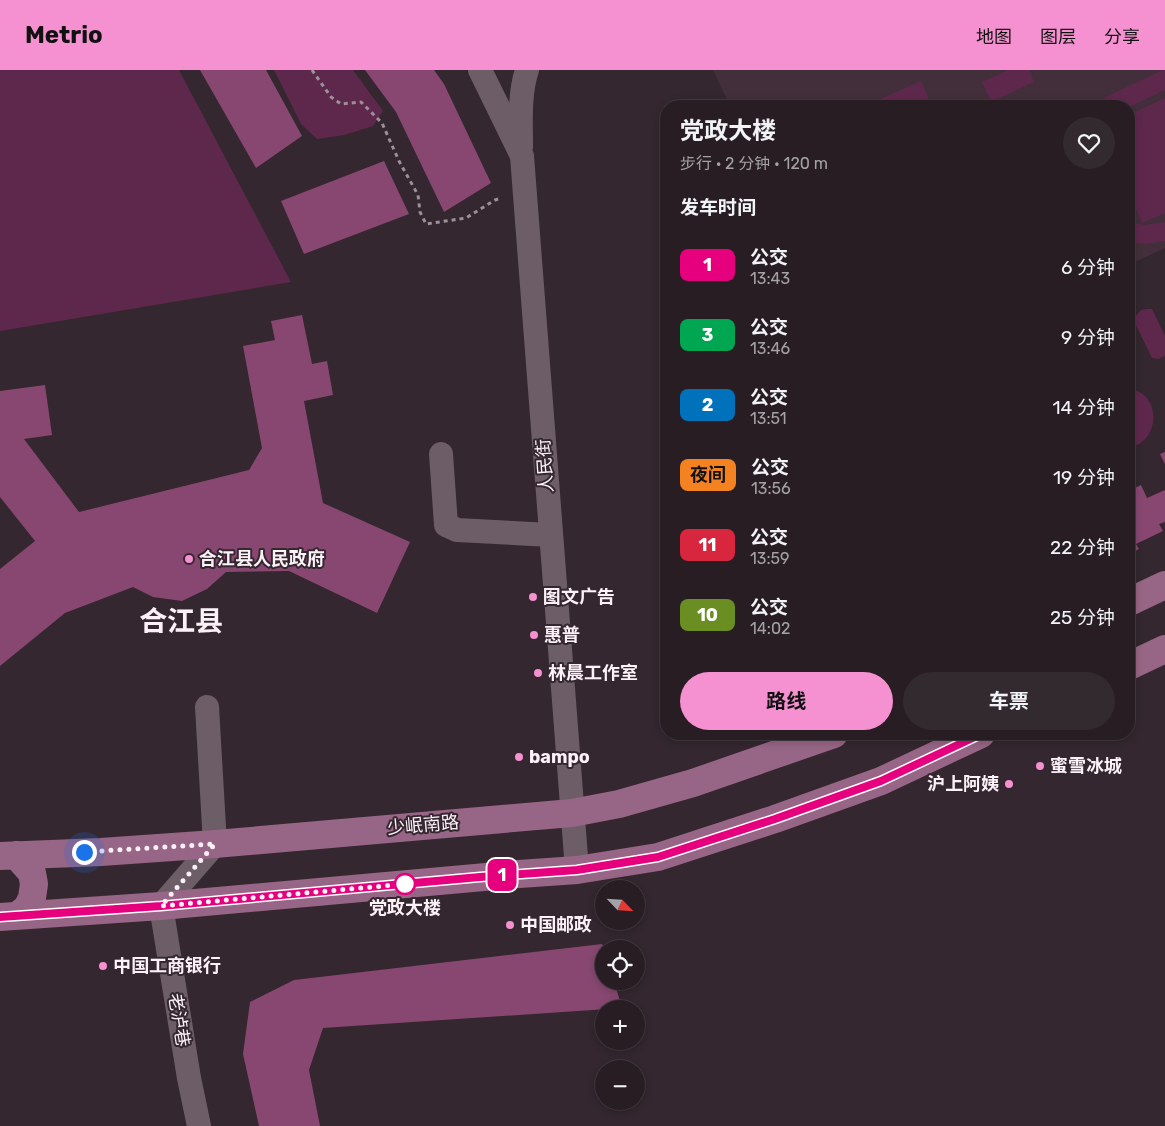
<!DOCTYPE html>
<html lang="zh">
<meta charset="utf-8">
<style>
:root{--surface:#271d23;--page:#332a30;--text:#f1f3f6;--muted:#a4a2a6;--line:#433b41;--accent:#f590d1}
body{margin:0;font-family:Rubik,"Noto Sans SC",sans-serif;background:var(--page);color:var(--text);height:100vh;display:flex;flex-direction:column;font-size:19px;white-space:nowrap}
*{box-sizing:border-box;margin:0}
p{font-size:16px;color:var(--muted)}
.icon{flex:none;width:28px;height:28px;fill:none;stroke:currentColor;stroke-width:2;stroke-linecap:round;stroke-linejoin:round}
.map{position:relative;flex:1;overflow:hidden}
.side{position:absolute;left:660px;top:30px;width:475px;height:640px;display:flex;flex-direction:column;background:var(--surface);border-radius:20px;box-shadow:0 2px 8px #0003,0 0 0 1px var(--line)}
.side>*{flex:none}
.badge{padding:0 10px;border-radius:8px;font-size:18px;line-height:32px}
.needle{width:32px;rotate:115deg}
.controls{position:absolute;left:595px;top:810px;display:grid;gap:10px}
.controls a{display:grid;place-items:center;width:50px;height:50px;border-radius:50%;background:var(--surface);box-shadow:0 2px 8px #0003,0 0 0 1px var(--line);font-size:25px}
.you{position:absolute;width:25px;height:25px;margin:-12px;border:4px solid #fff;border-radius:50%;background:#1a73e8;box-shadow:0 0 0 8px #1a73e833}
.map>.badge{position:absolute;translate:-50% -50%;box-shadow:0 0 0 2px #fff}
h2{padding:0 20px;font-size:19px;line-height:45px}
.round{display:grid;place-items:center;flex:none;width:52px;height:52px;border-radius:26px;background:var(--page)}
.headline{display:flex;align-items:center;justify-content:space-between;height:85px;padding:0 20px}
h1{font-size:24px;font-weight:700;line-height:38px}
.cta{display:flex;gap:10px;margin-top:auto;padding:10px 20px}
.cta a{flex:1;height:58px;border-radius:30px;background:var(--accent);color:#111;font-size:20px;font-weight:700;line-height:58px;text-align:center}
.cta a+a{background:var(--page);color:var(--text)}
ul{padding:0;list-style:none}
li{display:flex;align-items:center;gap:15px;height:70px;padding:0 20px}
li div{flex:1}
li b{display:block;font-size:19px}
li em{font-style:normal}
li .badge{min-width:55px;font-weight:700;text-align:center}
header{display:flex;align-items:center;gap:30px;box-sizing:border-box;height:70px;padding:0 25px;background:var(--accent);color:#111}
header strong{font-size:24px}
nav{display:flex;gap:28px;margin-inline-start:auto;font-size:18px}
.map>svg:first-child{display:block}
</style>
<header>
<strong>Metrio</strong>
<nav><a>地图</a><a>图层</a><a>分享</a></nav>
</header>
<div class="map">
<svg width="1165" height="1056" viewBox="0 0 1165 1056">
<rect width="100%" height="100%" fill="#34272f"/>
<path fill="#422f3b" d="M713,0H1165V178L1129,195V36H730Z"/>
<path fill="#5e284c" d="M0,0H179L291,212L0,261Z
M274,0H353L383,41L373,56L344,65L317,69L301,54Z
M1009,0H1029L1034,12L991,32L982,12Z
M1163,0H1165V20L1129,37L1094,36L1110,25Z
M921,11L932,36H865Z
M1165,28V143L1142,153L1129,123V45Z
M1129,152L1145,155L1165,152V171L1145,174L1129,172Z
M1147,239H1152L1165,266V286L1158,289L1152,288L1133,249L1141,240Z
M1129,319C1162,322 1161,373 1129,377Z"/>
<path fill="#874771" d="M200,0H266L302,66L256,98Z
M365,0H434L444,14L491,113L444,142L396,42Z
M384,91L409,144L304,184L281,131Z
M302,245L312,294L327,291L333,325L304,331L323,433L410,472L377,543L289,501L226,502L207,519L182,531L153,527L133,517L65,543L0,596V499L35,471L0,427V321L45,315L52,365L24,369L79,442L249,400L262,378L243,276L275,270L271,251Z
M1129,288L1134,298L1129,301Z
M1165,382V394L1160,384Z
M1141,415L1147,428L1165,420V452L1159,454L1163,461L1136,474L1139,479L1129,484V421Z
M602,874L604,879V911H614L622,938L323,958L309,1000L320,1056H259L243,984L250,932L294,910Z"/>
<g fill="none" stroke-linecap="round" stroke-linejoin="round">
<path stroke="#9c9198" stroke-width="3" stroke-dasharray="4 4" stroke-linecap="butt" d="M312,0L331,27L341,34L361,32L382,53L399,91L418,125L420,142L426,154L466,148L495,130L501,128"/>
<path stroke="#6c5d66" stroke-width="24" d="M480,0L522,86L577,800
M521,77C521,52 519,24 527,0
M441,384L446,455L457,460L551,465
M199,1056L189,1008L161,836L215,774L207,637"/>
<path stroke="#976585" stroke-width="28" d="M1129,532L1165,515
M1129,596L1165,579
M16,785L32,803L34,814L32,828L27,838L17,846
M0,786L101,782L215,774L572,743L619,734L693,713L834,664
M0,847L161,836L519,804L577,800L658,787L775,749L881,711L981,664"/>
</g>
<g fill="none" stroke-linecap="round" stroke-linejoin="round">
<g stroke="#fff" stroke-width="11">
<path id="line" d="M0,847L161,836L480,807L577,800L658,787L775,749L881,711L981,664"/>
</g>
<use href="#line" stroke="#e6007e" stroke-width="8"/>
<path stroke="#fbf1f7" stroke-width="5" stroke-dasharray="0 9" d="M84,782L215,774L161,836L405,814"/>
</g>
<g fill="#f590d1" stroke="#34272f" stroke-width="2">
<circle cx="189" cy="489" r="5"/>
<circle cx="533" cy="527" r="5"/>
<circle cx="534" cy="565" r="5"/>
<circle cx="538" cy="603" r="5"/>
<circle cx="519" cy="687" r="5"/>
<circle cx="1040" cy="696" r="5"/>
<circle cx="1009" cy="714" r="5"/>
<circle cx="510" cy="855" r="5"/>
<circle cx="103" cy="896" r="5"/>
</g>
<circle fill="#fff" stroke="#e6007e" stroke-width="2.5" cx="405" cy="814" r="10"/>
<g text-anchor="middle" stroke-width="4" stroke-linejoin="round" paint-order="stroke">
<g font-size="18" fill="#fbf1f7" stroke="#34272f">
<text transform="translate(545 396) rotate(-94)" y="6">人民街</text>
<text transform="translate(423 755) rotate(-5)" y="6">少岷南路</text>
<text transform="translate(179 950) rotate(81)" y="6">老泸巷</text>
</g>
<g font-size="18" font-weight="bold" fill="#fbf1f7" stroke="#34272f" text-anchor="start">
<text x="199" y="495">合江县人民政府</text>
<text x="543" y="533">图文广告</text>
<text x="544" y="571">惠普</text>
<text x="548" y="609">林晨工作室</text>
<text x="529" y="693">bampo</text>
<text x="1050" y="702">蜜雪冰城</text>
<text x="999" y="720" text-anchor="end">沪上阿姨</text>
<text x="520" y="861">中国邮政</text>
<text x="113" y="902">中国工商银行</text>
</g>
<g font-size="18" font-weight="bold" fill="#fbf1f7" stroke="#34272f">
<text x="405" y="844">党政大楼</text>
</g>
<g font-size="28" font-weight="bold" fill="#fbf1f7" stroke="#34272f">
<text x="181" y="561">合江县</text>
</g>
</g>
</svg>
<div class="controls">
<a><svg class="needle" viewBox="-14 -14 28 28"><path d="M0-13l5 13h-10z" fill="#e53935"/><path d="M0 13l5-13h-10z" fill="#a4a2a6"/></svg></a>
<a><svg class="icon" aria-label="locate" viewBox="0 0 24 24"><circle cx="12" cy="12" r="6"/><path d="M12 2v4M12 18v4M2 12h4M18 12h4"/></svg></a>
<a>+</a>
<a>−</a>
</div>
<div class="you" style="left:84px;top:782px"></div>
<b class="badge" style="left:502px;top:805px;background:#e6007e;color:#fff">1</b>
<section class="side">
<div class="headline"><div><h1>党政大楼</h1><p>步行 · 2 分钟 · 120 m</p></div><a class="round"><svg class="icon" aria-label="heart" viewBox="0 0 24 24"><path d="M12 20l-8-8c-3-5 5-10 8-4 3-6 11-1 8 4z"/></svg></a></div>
<h2>发车时间</h2>
<ul>
<li><span class="badge" style="background:#e6007e;color:#fff">1</span><div><b>公交</b><p>13:43</p></div><em>6 分钟</em></li>
<li><span class="badge" style="background:#00a651;color:#fff">3</span><div><b>公交</b><p>13:46</p></div><em>9 分钟</em></li>
<li><span class="badge" style="background:#0072bc;color:#fff">2</span><div><b>公交</b><p>13:51</p></div><em>14 分钟</em></li>
<li><span class="badge" style="background:#f58220;color:#111">夜间</span><div><b>公交</b><p>13:56</p></div><em>19 分钟</em></li>
<li><span class="badge" style="background:#d7263d;color:#fff">11</span><div><b>公交</b><p>13:59</p></div><em>22 分钟</em></li>
<li><span class="badge" style="background:#6b8e23;color:#fff">10</span><div><b>公交</b><p>14:02</p></div><em>25 分钟</em></li>
</ul>
<div class="cta"><a>路线</a><a>车票</a></div>
</section>
</div>
